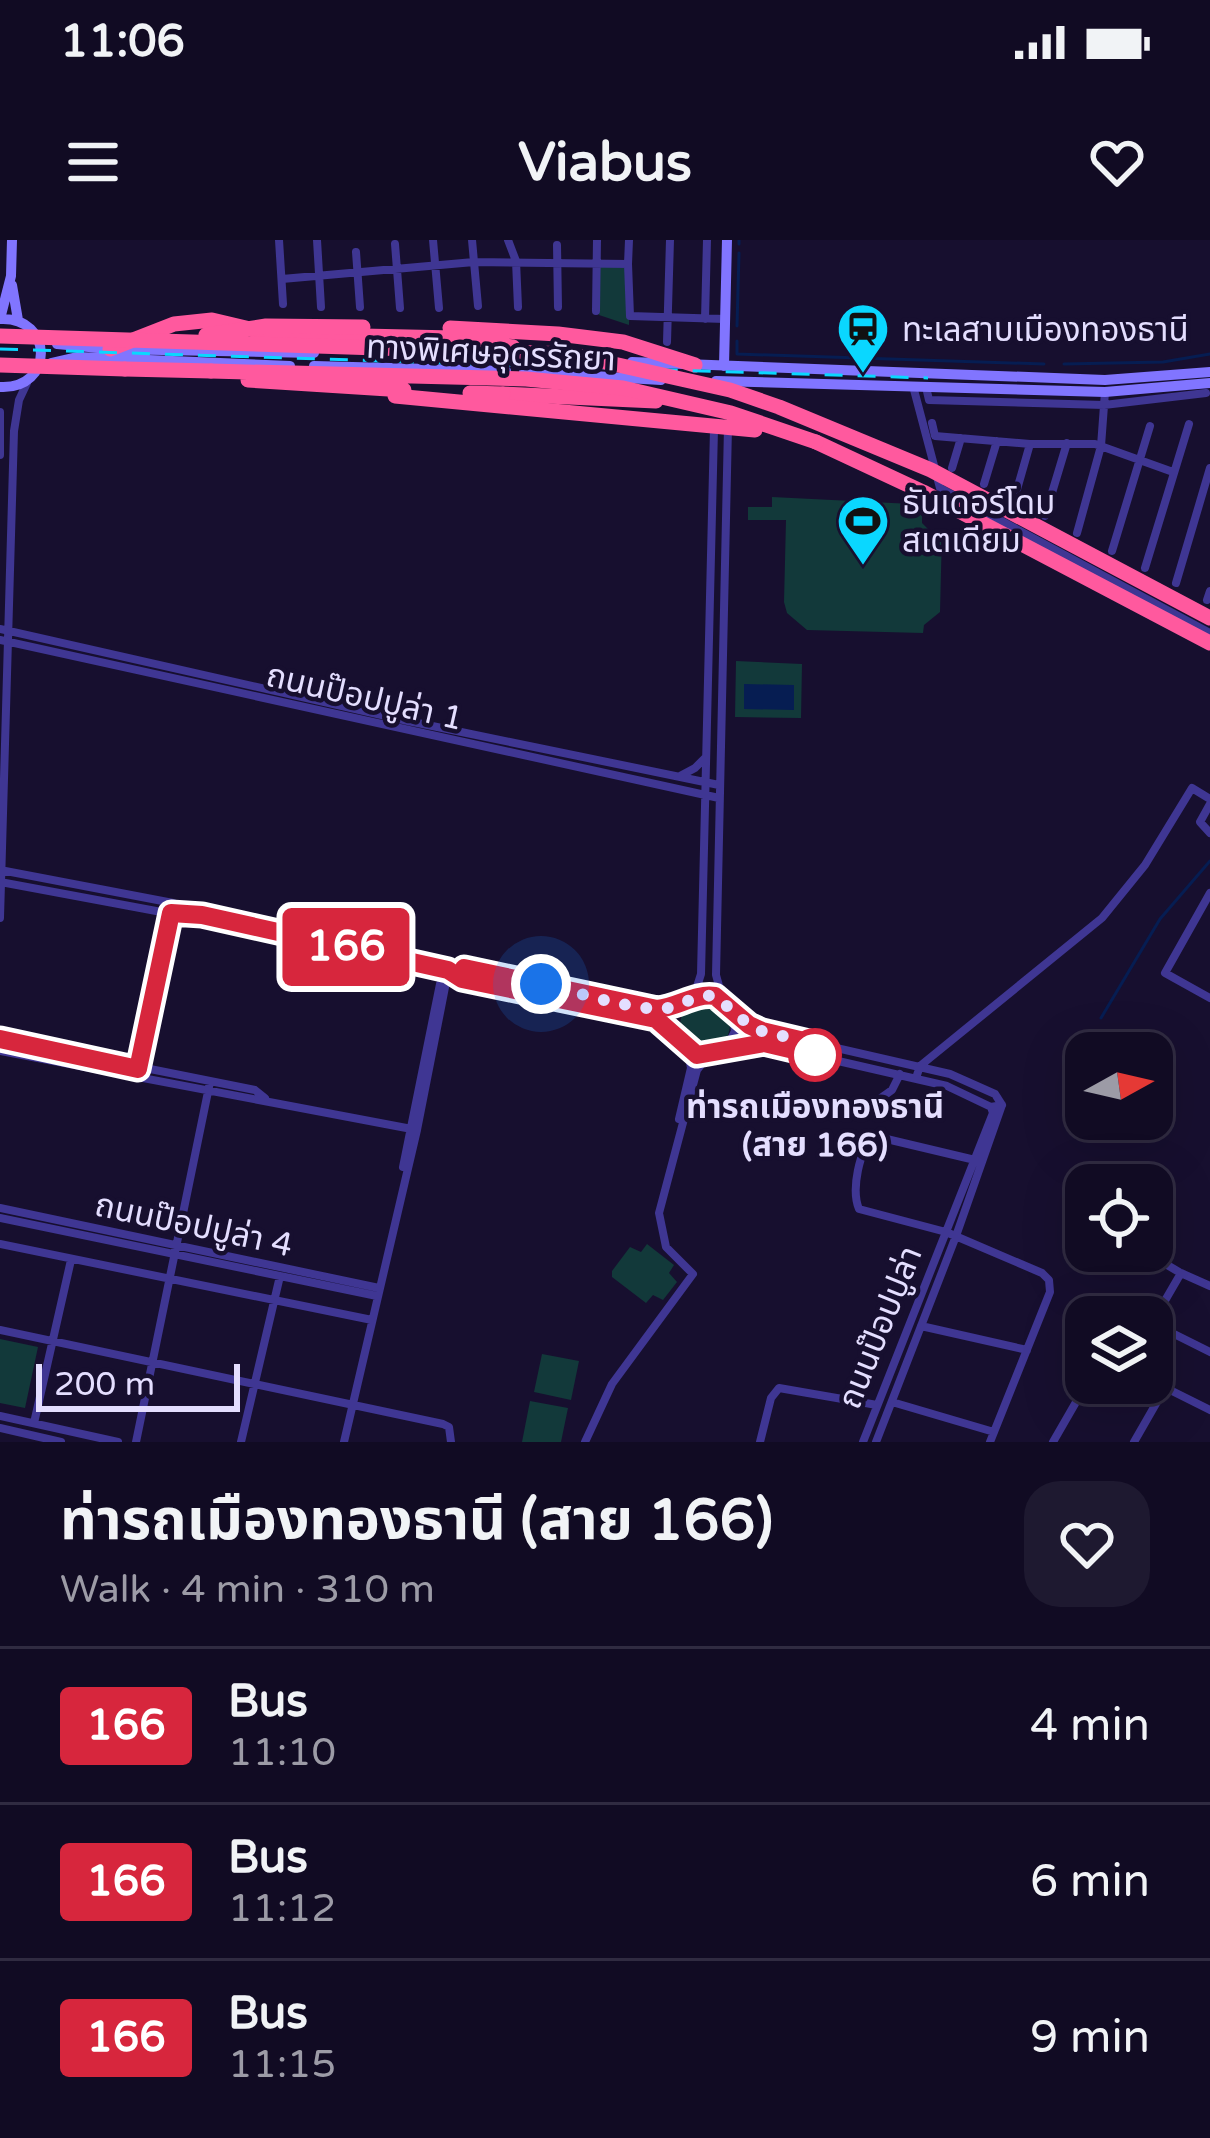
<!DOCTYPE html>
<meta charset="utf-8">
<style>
:root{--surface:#110b23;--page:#1e1930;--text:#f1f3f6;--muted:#9c9ba6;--line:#302b41}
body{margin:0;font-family:"Varela Round","Noto Sans Thai",sans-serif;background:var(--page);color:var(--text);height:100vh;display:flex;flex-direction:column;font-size:45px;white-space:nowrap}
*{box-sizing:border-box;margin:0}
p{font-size:39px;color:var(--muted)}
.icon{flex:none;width:66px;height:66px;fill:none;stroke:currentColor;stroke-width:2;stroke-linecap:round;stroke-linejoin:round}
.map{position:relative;height:1202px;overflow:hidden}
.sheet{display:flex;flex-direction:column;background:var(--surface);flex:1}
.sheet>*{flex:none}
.badge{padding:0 24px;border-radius:9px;font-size:42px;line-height:78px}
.needle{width:78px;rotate:82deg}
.controls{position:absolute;left:1065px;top:792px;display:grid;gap:24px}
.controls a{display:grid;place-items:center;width:108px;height:108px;border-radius:24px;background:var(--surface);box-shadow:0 12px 48px #0002,0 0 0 3px var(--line);font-size:60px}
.scale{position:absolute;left:36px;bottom:30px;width:204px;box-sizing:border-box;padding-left:12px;border:6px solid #e4deff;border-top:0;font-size:33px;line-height:42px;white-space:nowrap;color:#e4deff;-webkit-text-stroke:9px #170f2f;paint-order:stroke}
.you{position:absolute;width:60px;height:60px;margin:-30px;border:9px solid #fff;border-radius:50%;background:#1a73e8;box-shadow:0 0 0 18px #1a73e833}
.map>.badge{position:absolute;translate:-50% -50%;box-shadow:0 0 0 6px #fff}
.round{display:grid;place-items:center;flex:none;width:126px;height:126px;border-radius:36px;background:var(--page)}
.headline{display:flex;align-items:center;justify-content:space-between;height:204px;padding:0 60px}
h1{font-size:57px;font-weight:700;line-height:90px}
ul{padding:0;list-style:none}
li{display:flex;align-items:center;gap:36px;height:156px;padding:0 60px;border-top:3px solid var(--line)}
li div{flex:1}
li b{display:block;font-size:45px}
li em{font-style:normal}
li .badge{min-width:132px;font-weight:700;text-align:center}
.status{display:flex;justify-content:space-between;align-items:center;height:84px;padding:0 60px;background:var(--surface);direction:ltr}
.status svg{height:33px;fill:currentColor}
header{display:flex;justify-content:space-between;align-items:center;height:156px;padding:0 60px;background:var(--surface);font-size:54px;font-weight:700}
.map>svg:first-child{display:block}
</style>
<div class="status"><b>11:06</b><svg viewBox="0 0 49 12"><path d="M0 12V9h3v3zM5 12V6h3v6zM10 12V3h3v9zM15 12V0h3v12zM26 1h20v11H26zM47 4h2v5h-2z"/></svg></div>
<header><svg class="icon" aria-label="menu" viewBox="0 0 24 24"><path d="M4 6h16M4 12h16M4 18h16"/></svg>Viabus<svg class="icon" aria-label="heart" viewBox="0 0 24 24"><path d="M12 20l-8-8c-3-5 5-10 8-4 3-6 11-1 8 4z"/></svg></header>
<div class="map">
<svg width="1210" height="1202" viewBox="0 0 1210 1202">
<rect width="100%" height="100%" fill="#170f2f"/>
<path fill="#12393a" d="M600,26L630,28L629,85L599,75Z
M772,257L912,264V272L922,273V283L931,292H942L940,372L924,385L923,393L807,390L787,373L784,362L786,280H748V267H772Z
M736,421L802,424L801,478L735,477Z
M680 785a25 25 0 1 1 50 0a25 25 0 1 1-50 0Z
M647,1004L674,1025L669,1033L677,1042L663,1060L653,1055L646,1063L612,1037V1031L630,1007L641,1012Z
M0,1099L38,1107L25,1168L0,1163Z
M542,1114L579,1121L571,1160L534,1152Z
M530,1161L568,1168L561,1202H522Z"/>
<path fill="#061d52" d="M744,444L794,445V470L744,469Z"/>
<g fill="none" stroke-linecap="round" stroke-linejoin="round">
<path stroke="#061d52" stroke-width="3" d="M739,4V0
M737,86L739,13
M737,101V114L1044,124
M1064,124L1163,122L1210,114
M1101,778L1160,679L1210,621"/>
<path stroke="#3f3693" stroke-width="8" d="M279,0L283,64
M317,0L321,67
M433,0L439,68
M472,0L478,66
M508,0L516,21L518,67
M395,4L400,68
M557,5L558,67
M356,12L360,67
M628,24L629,0
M282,39L474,22L628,24L630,76L725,79
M596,71L597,0
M705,79L707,0
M667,102L670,0
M913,146L940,248L1210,393
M926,147L929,160L1104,165L1206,153
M0,172V215
M932,183L935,196L1030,204H1095L1173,232
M728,187L716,735L721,753L732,770L762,791L950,834L995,854L1002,865
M952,228L961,198
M984,244L997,201
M1014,260L1030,204
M1045,276L1067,203
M1077,293L1101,206L1105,152
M1112,311L1150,186
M1145,328L1189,184
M1176,343L1210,228
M1207,360L1210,351
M0,389L408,481L719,545
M0,400L719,558
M680,536L695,528L706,517
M1210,564L1200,582L1210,593
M0,630L173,663L201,674
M0,642L183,676L203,675L448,730L462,739L656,779L697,815L764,804L947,846L991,867L1002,865
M1210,653L1165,733L1210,758
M0,678L14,191L19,160L27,143
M449,730L464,728L657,769L683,763
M694,756L701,734L714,189
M693,757L705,754L724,761
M0,799L255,850L265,858
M727,807L735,791L732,770
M0,811L417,890
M138,829L171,673
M916,838L920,826L1102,678L1145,625L1192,548L1210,559
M878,860L892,850L900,834
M679,879L691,828L688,812
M975,920L874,896C859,910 851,950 859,969L946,992L1042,1033L1049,1040L1050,1052L990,1202
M403,927L440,744L447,732
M0,968L379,1048
M0,978L377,1056
M0,1004L372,1080
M1157,1019L1179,1032
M1120,1077L1130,1074L1137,1077
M1152,1083L1181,1033L1210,1046
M1152,1083L1210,1112
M921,1086L1027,1110
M0,1090L443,1184L449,1187L451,1202
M1152,1141L1210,1170
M892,1162L994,1192
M0,1176L118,1202
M34,1183L71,1020
M0,1188L61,1202
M136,1202L210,842
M241,1202L280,1036
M344,1202L417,890L448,732
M585,1202L612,1144L693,1034L666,1007L659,973L697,830L708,816
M760,1202L771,1158L779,1148L877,1165
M863,1202L993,873L991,867
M876,1202L956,996L1002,865
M1053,1202L1087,1143
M1134,1202L1165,1148"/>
<path stroke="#8175ff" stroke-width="10" d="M12,45L18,80
M0,79C54,76 55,150 0,147
M0,79L11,36L12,0
M57,104L110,109L314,113
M632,122L1105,140L1210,132
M51,123L77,117L290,126
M314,126L506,131
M724,126L727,0
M524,132L661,140
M716,141L1105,152L1210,143"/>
<path stroke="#ff599e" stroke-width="15" d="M450,88L558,94L623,102L695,125
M110,109L174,84L212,80L271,94L454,98L513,107
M125,129L211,131
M503,154L656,161
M816,202L923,252L1210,403"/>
<path stroke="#0ad7ff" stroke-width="3" stroke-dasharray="18 15" stroke-linecap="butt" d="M0,109L928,138"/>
<path stroke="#ff599e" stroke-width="15" d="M206,95L266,86L363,87
M0,96L569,114L730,150L779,167L931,230L1210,378
M0,125L125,129
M211,131L526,139L623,148L731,173L816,202
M248,140L404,150
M470,153L503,154
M395,156L755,190"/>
</g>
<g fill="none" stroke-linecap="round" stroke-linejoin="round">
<g stroke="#fff" stroke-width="27">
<path id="line" d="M0,799L138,829L171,673L202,675L448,730L462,739L656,779L697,815L764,803L819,816L821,805L762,791L749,785L715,756C694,753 679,767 657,769L464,728"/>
</g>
<use href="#line" stroke="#d7263d" stroke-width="18"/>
<path stroke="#e4deff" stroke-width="12" stroke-dasharray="0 21.6" d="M541,744C578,752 620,767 658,769C680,769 693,753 715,756L749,785L762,791L821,805L819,816L815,815"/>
</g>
<defs>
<g id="station-pin" transform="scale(2.7)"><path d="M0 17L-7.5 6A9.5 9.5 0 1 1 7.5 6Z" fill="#0ad7ff" stroke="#170f2f"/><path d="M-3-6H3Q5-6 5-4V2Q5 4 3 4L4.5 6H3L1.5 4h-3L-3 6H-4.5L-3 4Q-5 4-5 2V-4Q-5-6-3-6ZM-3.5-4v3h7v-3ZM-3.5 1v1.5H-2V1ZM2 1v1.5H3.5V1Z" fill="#111"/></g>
<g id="stadium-pin" transform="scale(2.7)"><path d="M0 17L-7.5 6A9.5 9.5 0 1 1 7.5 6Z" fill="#0ad7ff" stroke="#170f2f"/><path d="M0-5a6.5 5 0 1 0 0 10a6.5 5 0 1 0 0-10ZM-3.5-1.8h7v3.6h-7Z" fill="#111"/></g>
</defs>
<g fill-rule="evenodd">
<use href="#station-pin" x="863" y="89"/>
<use href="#stadium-pin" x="863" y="281"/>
</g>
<circle fill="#fff" stroke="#d7263d" stroke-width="6" cx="815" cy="815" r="24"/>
<g text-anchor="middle" stroke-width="9" stroke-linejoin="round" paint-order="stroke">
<g font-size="33" fill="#e4deff" stroke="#170f2f" text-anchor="start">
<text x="902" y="101">ทะเลสาบเมืองทองธานี</text>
<text x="902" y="274">ธันเดอร์โดม<tspan x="902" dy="38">สเตเดียม</tspan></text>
</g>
<g font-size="33" fill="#e4deff" stroke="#170f2f">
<text transform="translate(491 112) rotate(3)" y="12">ทางพิเศษอุดรรัถยา</text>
<text transform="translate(365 456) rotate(13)" y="12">ถนนป๊อปปูล่า 1</text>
<text transform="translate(194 984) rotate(12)" y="12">ถนนป๊อปปูล่า 4</text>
<text transform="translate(879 1087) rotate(-68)" y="12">ถนนป๊อปปูล่า</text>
</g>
<g font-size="33" font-weight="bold" fill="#e4deff" stroke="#170f2f">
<text x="815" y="878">ท่ารถเมืองทองธานี<tspan x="815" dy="38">(สาย 166)</tspan></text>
</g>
</g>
</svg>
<div class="controls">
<a><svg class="needle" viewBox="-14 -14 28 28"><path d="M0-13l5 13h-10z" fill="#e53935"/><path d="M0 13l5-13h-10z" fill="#9c9ba6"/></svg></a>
<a><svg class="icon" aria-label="locate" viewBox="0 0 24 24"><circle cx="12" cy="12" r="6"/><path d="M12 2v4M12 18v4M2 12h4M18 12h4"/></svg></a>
<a><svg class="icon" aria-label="layers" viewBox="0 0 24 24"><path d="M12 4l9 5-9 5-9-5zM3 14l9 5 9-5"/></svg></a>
</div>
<div class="scale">200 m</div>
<div class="you" style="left:541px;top:744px"></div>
<b class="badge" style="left:346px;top:707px;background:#d7263d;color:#fff">166</b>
</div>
<section class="sheet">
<div class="headline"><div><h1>ท่ารถเมืองทองธานี (สาย 166)</h1><p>Walk · 4 min · 310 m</p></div><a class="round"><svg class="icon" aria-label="heart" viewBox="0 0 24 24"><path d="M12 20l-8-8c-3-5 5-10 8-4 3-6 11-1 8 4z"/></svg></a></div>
<ul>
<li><span class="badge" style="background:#d7263d;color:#fff">166</span><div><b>Bus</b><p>11:10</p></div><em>4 min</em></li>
<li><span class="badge" style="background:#d7263d;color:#fff">166</span><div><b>Bus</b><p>11:12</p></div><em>6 min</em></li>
<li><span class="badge" style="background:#d7263d;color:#fff">166</span><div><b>Bus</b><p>11:15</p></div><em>9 min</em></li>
</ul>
</section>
